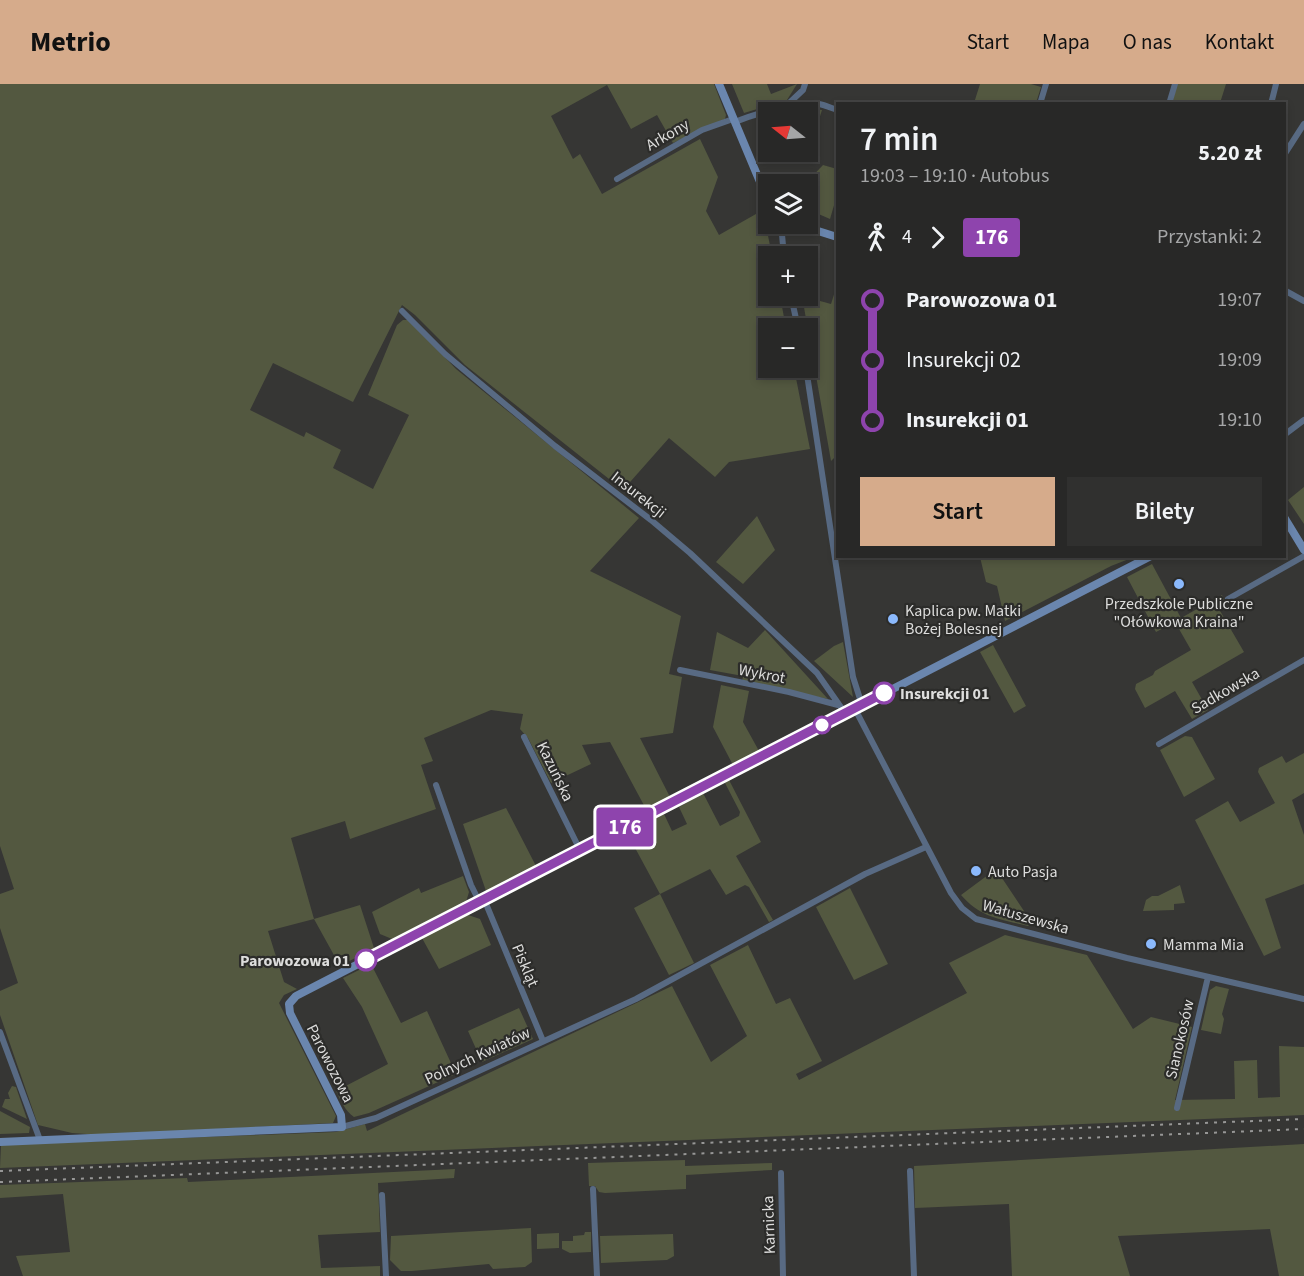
<!DOCTYPE html>
<html lang="pl">
<meta charset="utf-8">
<style>
:root{--surface:#282827;--page:#30302f;--text:#f1f3f6;--muted:#a5a6a7;--line:#444;--accent:#d6ab8b}
body{margin:0;font-family:"Source Sans 3",sans-serif;background:var(--page);color:var(--text);height:100vh;display:flex;flex-direction:column;font-size:22px;white-space:nowrap}
*{box-sizing:border-box;margin:0}
p{font-size:20px;color:var(--muted)}
.icon{flex:none;width:33px;height:33px;fill:none;stroke:currentColor;stroke-width:2;stroke-linecap:round;stroke-linejoin:round}
.map{position:relative;flex:1;overflow:hidden}
.side{position:absolute;left:836px;top:18px;width:450px;height:456px;display:flex;flex-direction:column;background:var(--surface);border-radius:0px;box-shadow:0 3px 9px #0003,0 0 0 2px var(--line)}
.side>*{flex:none}
.badge{padding:0 12px;border-radius:4px;font-size:21px;line-height:39px}
.needle{width:39px;rotate:287deg}
.controls{position:absolute;left:758px;top:18px;display:grid;gap:12px}
.controls a{display:grid;place-items:center;width:60px;height:60px;border-radius:0px;background:var(--surface);box-shadow:0 3px 9px #0003,0 0 0 2px var(--line);font-size:30px}
.map>.badge{position:absolute;translate:-50% -50%;box-shadow:0 0 0 3px #fff}
.legs{display:flex;align-items:center;gap:9px;height:66px;padding:0 24px;font-size:20px}
.legs p{margin-inline-start:auto}
.headline{display:flex;align-items:center;justify-content:space-between;height:102px;padding:0 24px}
h1{font-size:33px;font-weight:600;line-height:45px}
.cta{display:flex;gap:12px;margin-top:auto;padding:12px 24px}
.cta a{flex:1;height:69px;border-radius:0px;background:var(--accent);color:#111;font-size:24px;font-weight:600;line-height:69px;text-align:center}
.cta a+a{background:var(--page);color:var(--text)}
ul{padding:0 24px;list-style:none}
li{display:flex;align-items:center;gap:21px;height:60px;font-size:22px}
li i{display:grid;place-items:center;width:9px;height:100%;margin:0 8px;background:currentColor}
li i::after{content:'';width:15px;height:15px;margin:-8px;border:4px solid;border-radius:50%;background:var(--surface)}
li p{margin-inline-start:auto}
li:first-child i{background:linear-gradient(#0000 50%,currentColor 0)}
li:last-child i{background:linear-gradient(currentColor 50%,#0000 0)}
header{display:flex;align-items:center;gap:36px;box-sizing:border-box;height:84px;padding:0 30px;background:var(--accent);color:#111}
header strong{font-size:28px}
nav{display:flex;gap:33px;margin-inline-start:auto;font-size:21px}
.map>svg:first-child{display:block}
</style>
<header>
<strong>Metrio</strong>
<nav><a>Start</a><a>Mapa</a><a>O nas</a><a>Kontakt</a></nav>
</header>
<div class="map">
<svg width="1304" height="1192" viewBox="0 0 1304 1192">
<rect width="100%" height="100%" fill="#363634"/>
<path fill="#535840" d="M0,0H714L726,31L725,35L673,59L657,31L631,45L607,1L551,32L573,75L580,70L602,110L700,55L718,93L706,127L719,151L763,126L772,172H768V212H780L786,244H768V284H794L810,365L729,378L715,393L669,354L623,406L465,281L415,231L402,221L353,318L273,279L250,326L304,353L306,348L341,366L333,384L373,405L409,331L368,311L397,241L403,236H409L456,285L639,434L590,487L681,532L669,590L682,593L673,649L640,654L670,713L646,725L610,658L582,661L591,680L551,699L528,654L520,645L523,630L491,626L424,654L433,677L421,681L436,725L350,755L345,737L291,754L314,835L360,821L374,864L340,882L314,835L268,847L284,898L297,905L284,911L279,919L336,1032L333,1039L101,1051L72,1049L38,1041L0,931V907L18,899L0,844V810L14,805L0,762Z
M732,0H767L771,10L797,0L787,16L744,29Z
M980,0H1031L1041,3L1036,19H974Z
M1177,0H1226L1220,19L1172,20Z
M808,24L822,26L806,76L785,68H807V28H772Z
M823,81L837,85V111L830,135L807,125V100H805Z
M837,201V371L831,377L802,212L831,220Z
M1304,403V440L1288,416Z
M757,432L775,466L743,500L716,478Z
M980,473V472L1134,473L1111,482L1005,537L997,502L986,498Z
M1152,480L1181,534L1222,511L1226,521L1219,525L1244,568L1192,598L1208,626L1192,635L1175,607L1145,624L1135,605L1136,600L1153,591L1155,587L1191,566L1175,538L1156,548L1127,493Z
M765,546L828,615L742,598L743,592L710,586L717,548L748,564Z
M843,558L853,613L814,577L834,562Z
M993,561L1026,622L1014,629L980,568Z
M721,601L749,607L743,638L759,667L733,681L713,643Z
M1185,652L1192,653L1215,695L1184,713L1160,666Z
M1304,669V709L1292,716L1304,751V800L1265,815L1281,864L1264,872L1195,736L1228,717L1240,738L1275,719L1258,688L1259,684L1282,672L1286,679Z
M729,696L761,758L736,772L773,836L769,838L749,803L745,801L726,811L710,785L660,810L694,879L669,891L634,824L660,810L627,749L664,730L672,747L687,740L679,723L703,709L720,742L739,732L740,728L725,699Z
M506,724L536,782L486,807L463,740Z
M996,785L1032,839L1028,842C1000,835 981,834 961,811Z
M463,792L469,808L466,818L392,855L380,850L372,828L419,804L421,809Z
M1180,801L1185,819L1174,820V826L1143,827L1146,816L1152,812H1158Z
M850,804L888,880L854,896L816,823Z
M468,831L480,835L491,861L439,885L422,854Z
M1005,851L1087,871L1133,945L1151,933L1192,943L1175,1016L1235,1015L1234,977L1257,976L1258,1014L1280,1013L1279,962L1304,963V1031L0,1084L1,1061L336,1048L365,1040L367,1047L672,902L711,978L747,952L710,881L748,861L776,920L790,914L822,977L796,990L799,996L967,909L949,879Z
M371,880L401,939L427,927L456,990L369,1029L354,1033C345,1027 341,1017 336,1007L388,980L362,923L343,894Z
M1216,902L1229,905L1222,930L1224,935L1221,950L1201,946L1210,906Z
M519,924L533,955L482,978L468,947Z
M12,1002L16,1003L27,1035L2,1023L5,1015H10L8,1009Z
M0,1027L30,1043L29,1049L0,1050Z
M1304,1060V1192H1279L1270,1145L1118,1152L1130,1192H1012L1009,1120L915,1124L914,1082Z
M685,1076V1082L772,1079V1086L686,1091V1105L605,1109L599,1108L595,1102H589L588,1079Z
M455,1085L454,1094L378,1099L380,1148L318,1151L321,1184L380,1182V1192H23L16,1172L70,1168L63,1110L0,1114V1101L187,1094L188,1098Z
M531,1144L532,1178L525,1183L493,1185L489,1180L412,1187H401L390,1176L391,1152Z
M585,1148H591V1168L570,1169L562,1165V1157H573V1152L584,1151Z
M559,1149V1164L537,1165V1150Z
M673,1150L674,1172L667,1176L601,1179L600,1152Z"/>
<g fill="none" stroke-linecap="round" stroke-linejoin="round">
<path stroke="#586a83" stroke-width="6" d="M1040,20L1046,0
M1169,20L1175,0
M1271,20L1276,0
M786,22L803,6L805,0
M735,38C754,30 798,17 819,20C825,21 831,24 837,26
M1284,71L1304,40
M617,95L702,46L733,35
M781,140L784,172
M1284,206L1304,217
M791,212L798,244
M402,227L445,270L555,362L651,436L690,469L817,589L845,629
M806,284L853,593L862,621
M1284,351L1304,336
M1228,515L1304,472
M680,586L789,608L838,621
M855,625L951,809L962,824L976,835L1127,874L1304,915
M524,653L580,766
M1159,660L1304,576
M436,701L471,801L479,817
M484,815L543,957
M0,948L40,1056
M1177,1024L1208,893
M342,1043L376,1034L636,915L865,790L926,763
M910,1087L914,1192
M781,1089L783,1192
M593,1105L597,1192
M382,1111L386,1192"/>
<path stroke="#6a86ae" stroke-width="8" d="M719,0L768,117
M796,140L837,153
M1284,433L1304,466
M0,1058L342,1043L341,1031L290,929L289,920L296,912L1151,472"/>
<path stroke="#979796" stroke-width="2" stroke-dasharray="3 6" stroke-linecap="butt" d="M0,1087L1304,1035
M0,1098L1304,1045"/>
</g>
<g fill="none" stroke-linecap="round" stroke-linejoin="round">
<g stroke="#fff" stroke-width="14">
<path id="line-1" d="M366,876L884,609"/>
</g>
<use href="#line-1" stroke="#8e44ad" stroke-width="9"/>
</g>
<g fill="#8bb9fc" stroke="#2c2c2a" stroke-width="2">
<circle cx="1179" cy="500" r="6"/>
<circle cx="893" cy="535" r="6"/>
<circle cx="976" cy="787" r="6"/>
<circle cx="1151" cy="860" r="6"/>
</g>
<g fill="#fff" stroke="#8e44ad" stroke-width="3">
<circle cx="884" cy="609" r="10"/>
<circle cx="822" cy="641" r="8"/>
<circle cx="366" cy="876" r="10"/>
</g>
<g text-anchor="middle" stroke-width="4.5" stroke-linejoin="round" paint-order="stroke">
<g font-size="16" fill="#dddddc" stroke="#2c2c2a">
<text transform="translate(667 50) rotate(-30)" y="6">Arkony</text>
<text transform="translate(639 410) rotate(38)" y="6">Insurekcji</text>
<text transform="translate(762 589) rotate(11)" y="6">Wykrot</text>
<text transform="translate(1225 606) rotate(-30)" y="6">Sadkowska</text>
<text transform="translate(556 687) rotate(64)" y="6">Kazuńska</text>
<text transform="translate(1026 832) rotate(16)" y="6">Wałuszewska</text>
<text transform="translate(526 881) rotate(67)" y="6">Piskląt</text>
<text transform="translate(1179 955) rotate(-77)" y="6">Sianokosów</text>
<text transform="translate(477 971) rotate(-25)" y="6">Polnych Kwiatów</text>
<text transform="translate(331 979) rotate(63)" y="6">Parowozowa</text>
<text transform="translate(768 1141) rotate(-92)" y="6">Karnicka</text>
</g>
<g font-size="16" fill="#dddddc" stroke="#2c2c2a" text-anchor="start">
<text x="1179" y="525" text-anchor="middle">Przedszkole Publiczne<tspan x="1179" dy="18">"Ołówkowa Kraina"</tspan></text>
<text x="905" y="532">Kaplica pw. Matki<tspan x="905" dy="18">Bożej Bolesnej</tspan></text>
<text x="988" y="793">Auto Pasja</text>
<text x="1163" y="866">Mamma Mia</text>
</g>
<g font-size="16" font-weight="bold" fill="#dddddc" stroke="#2c2c2a" text-anchor="start">
<text x="900" y="615">Insurekcji 01</text>
<text x="350" y="882" text-anchor="end">Parowozowa 01</text>
</g>
</g>
</svg>
<div class="controls">
<a><svg class="needle" viewBox="-14 -14 28 28"><path d="M0-13l5 13h-10z" fill="#e53935"/><path d="M0 13l5-13h-10z" fill="#a5a6a7"/></svg></a>
<a><svg class="icon" aria-label="layers" viewBox="0 0 24 24"><path d="M12 4l9 5-9 5-9-5zM3 14l9 5 9-5"/></svg></a>
<a>+</a>
<a>−</a>
</div>
<b class="badge" style="left:625px;top:743px;background:#8e44ad;color:#fff">176</b>
<section class="side">
<div class="headline"><div><h1>7 min</h1><p>19:03 – 19:10 · Autobus</p></div><b>5.20 zł</b></div>
<div class="legs"><svg class="icon" aria-label="walk" viewBox="0 0 24 24"><circle cx="13" cy="4" r="2"/><path d="M13 8l-2 6 4 7M11 14l-3 7M7 12l3-4h3l4 4"/></svg>4<svg class="icon" aria-label="forward" viewBox="0 0 24 24"><path d="M9 5l7 7-7 7"/></svg><b class="badge" style="background:#8e44ad;color:#fff">176</b><p>Przystanki: 2</p></div>
<ul>
<li><i style="color:#8e44ad"></i><b>Parowozowa 01</b><p>19:07</p></li>
<li><i style="color:#8e44ad"></i><span>Insurekcji 02</span><p>19:09</p></li>
<li><i style="color:#8e44ad"></i><b>Insurekcji 01</b><p>19:10</p></li>
</ul>
<div class="cta"><a>Start</a><a>Bilety</a></div>
</section>
</div>
